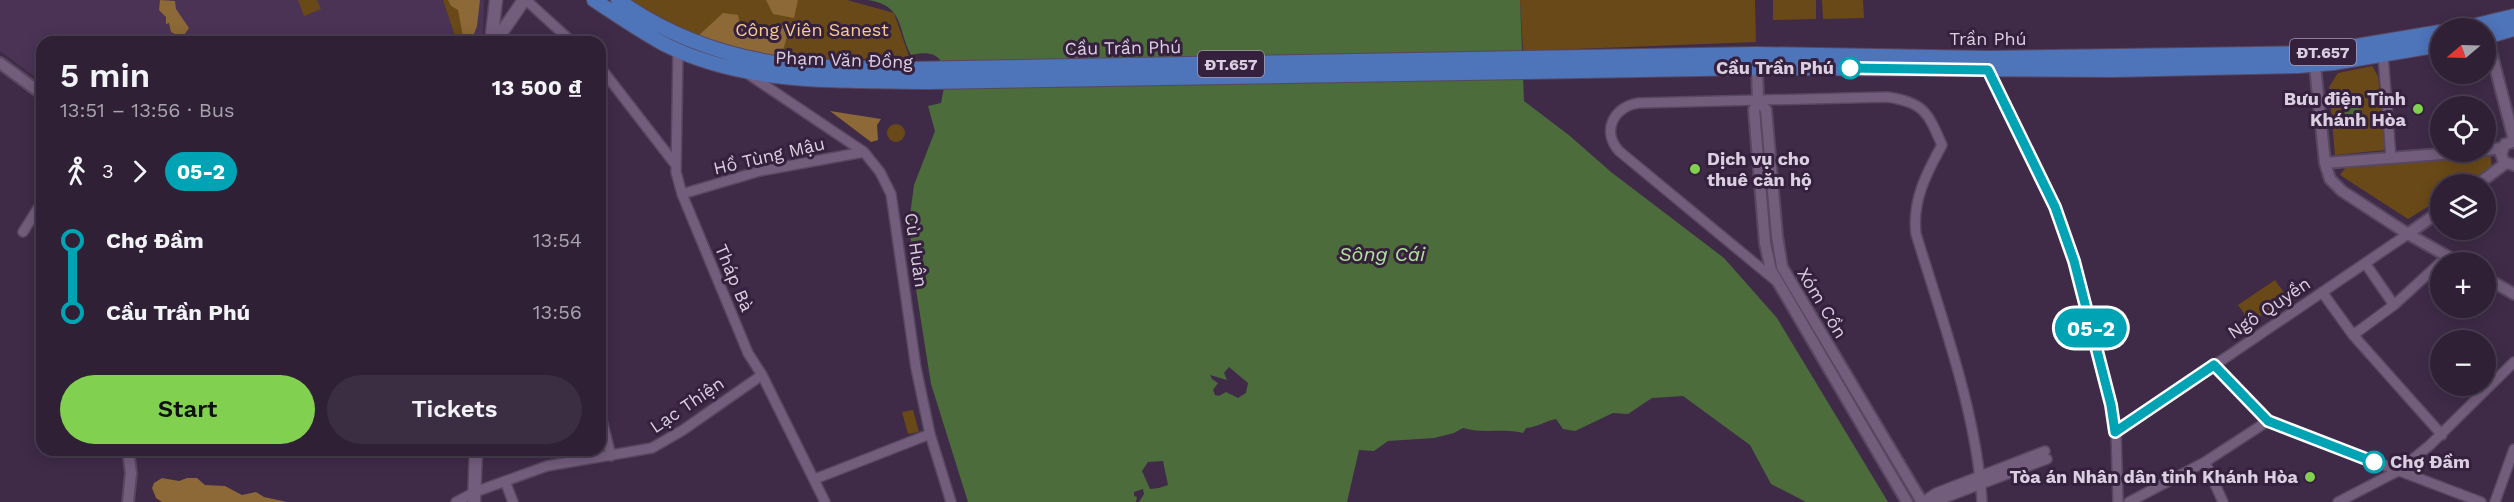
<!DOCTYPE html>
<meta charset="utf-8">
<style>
:root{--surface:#2f2036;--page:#3b2d42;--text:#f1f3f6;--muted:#a7a3ad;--line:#4a3e51;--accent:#82d050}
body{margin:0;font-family:"Work Sans",sans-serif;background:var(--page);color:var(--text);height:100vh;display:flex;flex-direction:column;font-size:22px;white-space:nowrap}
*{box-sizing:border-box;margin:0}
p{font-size:20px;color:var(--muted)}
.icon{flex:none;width:33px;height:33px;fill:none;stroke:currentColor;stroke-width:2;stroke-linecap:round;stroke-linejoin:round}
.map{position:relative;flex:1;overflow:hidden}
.side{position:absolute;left:36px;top:36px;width:570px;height:420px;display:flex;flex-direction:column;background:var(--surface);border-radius:18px;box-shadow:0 3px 15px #0003,0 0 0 2px var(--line)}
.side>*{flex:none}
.badge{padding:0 12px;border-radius:20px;font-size:21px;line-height:39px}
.needle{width:39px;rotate:251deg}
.buttons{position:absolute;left:2430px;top:18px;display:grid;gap:12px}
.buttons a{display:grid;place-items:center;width:66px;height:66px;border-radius:50%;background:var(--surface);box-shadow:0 3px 15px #0003,0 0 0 2px var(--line);font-size:30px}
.map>.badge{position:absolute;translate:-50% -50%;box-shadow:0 0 0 3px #fff}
.legs{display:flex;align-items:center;gap:9px;height:66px;padding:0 24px;font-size:20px}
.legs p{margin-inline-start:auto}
.overview{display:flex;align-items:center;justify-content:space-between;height:102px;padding:0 24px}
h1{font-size:33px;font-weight:600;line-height:45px}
.primary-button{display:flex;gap:12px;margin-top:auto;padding:12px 24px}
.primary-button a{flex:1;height:69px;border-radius:36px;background:var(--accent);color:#111;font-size:24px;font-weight:600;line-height:69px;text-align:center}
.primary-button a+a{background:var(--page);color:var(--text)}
ul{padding:0 24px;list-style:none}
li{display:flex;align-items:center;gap:21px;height:72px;font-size:22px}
li i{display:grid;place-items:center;width:9px;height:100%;margin:0 8px;background:currentColor}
li i::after{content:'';width:15px;height:15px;margin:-8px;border:4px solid;border-radius:50%;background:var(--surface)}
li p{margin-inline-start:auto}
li:first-child i{background:linear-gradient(#0000 50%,currentColor 0)}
li:last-child i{background:linear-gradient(currentColor 50%,#0000 0)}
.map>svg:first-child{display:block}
</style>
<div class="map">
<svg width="2514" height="502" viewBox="0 0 2514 502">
<rect width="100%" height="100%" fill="#3f2b48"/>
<path fill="#4b3356" d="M0,0H484L483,42H42V82L0,51Z"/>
<path fill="#694918" d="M298,0H317L321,9L304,16Z
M443,0H479L463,10L462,42H457Z
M629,0H847L894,13L910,59H789L690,35L654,17Z
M1520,0H1755L1756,42L1523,51Z
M1773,0H1816V19L1773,20Z
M1822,0H1863L1864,18L1823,19Z
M2372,66L2378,76L2385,150L2335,155L2329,87L2338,73Z
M887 133a9 9 0 1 1 18 0a9 9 0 1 1-18 0Z
M2490,153L2492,168L2464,184H2440V199L2408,219L2340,175L2346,167Z
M2275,280L2287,297L2251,323L2238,305Z
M913,410L919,432L908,434L902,412Z"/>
<path fill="#8c6936" d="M160,0L175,1L176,9L189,28L184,35L179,36L171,32L169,23L166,24V17L159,10Z
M448,0H480L477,26L471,42H464L458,10L451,6Z
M766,0H798L794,18L773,14Z
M723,13L738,15L740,26L747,31L783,25L789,30L781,57L751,52L697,37Z
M830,111L881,119L877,125L878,140L871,142Z
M162,478L179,481L187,478H197L205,485L225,486L242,495L256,492L264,497L287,502H162L156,498L152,488L154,483Z"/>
<path fill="#4c6c3b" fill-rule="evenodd" d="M868,0H1520L1524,101L1570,136L1611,172L1724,258L1777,318L1888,502H1806L1771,484L1750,445L1683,396L1652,398L1628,414L1613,413L1575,431L1563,429L1556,419C1546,421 1537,427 1526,428L1523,433C1503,428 1484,434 1463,428L1454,433L1434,438L1388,441L1374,451L1359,450L1347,502H1139L1144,494L1143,489L1134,492V496L1137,497L1136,502H968L931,384L915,283L909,223L914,185L935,131L928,106L941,103C947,76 950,46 911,55C897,29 905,6 868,0ZM1229,367L1248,383L1246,393L1238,398L1226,392L1219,396L1215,395L1213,390L1218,383L1212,379L1210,375L1227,380L1224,373ZM1163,461L1168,485L1159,488L1150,489L1142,471L1148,462Z
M2345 116a9 9 0 1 1 18 0a9 9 0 1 1-18 0Z"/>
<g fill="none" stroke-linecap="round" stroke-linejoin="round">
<g stroke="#584760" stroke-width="12">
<path id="minor" d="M526,0L572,42
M678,50L676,172L682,194L748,353L762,375L825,502
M2383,55L2391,158
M600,67L675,164
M1988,70L2055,207L2074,261L2111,405L2116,432L2118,502
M748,74L864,152L880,172L891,194L916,368L930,434L951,502
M682,194L760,171L864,152
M23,232L42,202
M2365,263L2394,305
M2440,263L2394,305L2353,335L2442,435
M1775,280L1619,151C1601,131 1614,106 1639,103L1887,97C1924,102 1928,113 1942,145C1926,174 1912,201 1916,234C1942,319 1977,414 1982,502
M2322,292L2353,335
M2214,365L2268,421L2481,502
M600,412L611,456
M2116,432L2408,234
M2205,462L2223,502
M815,479L930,434
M505,481L513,502
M456,502L475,492L547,466L652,448L683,430L762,375
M1923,502L1936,493L2045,451
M1925,502L1939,500L2047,459
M2129,502L2205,462L2268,421
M2338,502L2398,471L2430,445L2514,362
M2495,502L2514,449"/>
</g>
<g stroke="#584760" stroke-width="14">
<path id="tertiary" d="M2486,32L2514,140
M0,63L42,94
M2315,66L2325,163L2330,179L2342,191L2408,234L2458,262
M1757,68L1758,100L1754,110L1765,243L1771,270L1907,502
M1758,100L1766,110L1777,236L1782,267L1922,502
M2514,142L2505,144L2501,154L2504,162L2514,165
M2486,150L2502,148
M2325,163L2467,152
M2478,184L2506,163
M2408,234L2440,211
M2486,278L2514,294
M128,450L131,473L128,502"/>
</g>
<g stroke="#584760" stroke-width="15">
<path id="secondary" d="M491,42L496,0
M495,42L524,0
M474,502L476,450"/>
</g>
<g stroke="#584760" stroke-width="16">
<path id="primary" d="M594,0C617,15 640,31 664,44C747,86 841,80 930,82L1757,68L2113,70L2298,66L2333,63L2440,45
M618,0C667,35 724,56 783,64C824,69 866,67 907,69L1757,54L1988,58L2314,53L2440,32
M2464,28L2514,16
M2486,37L2514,29"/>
</g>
<use href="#minor" stroke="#735d7d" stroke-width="9"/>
<use href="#tertiary" stroke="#735d7d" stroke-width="10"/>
<use href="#secondary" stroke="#735d7d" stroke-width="12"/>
<use href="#primary" stroke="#4e74b9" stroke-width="14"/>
</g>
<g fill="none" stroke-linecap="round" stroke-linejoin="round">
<g stroke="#fff" stroke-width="14">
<path id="line-1" d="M1850,68L1988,70L2055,207L2074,261L2111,405L2115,432L2214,365L2268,421L2374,462"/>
</g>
<use href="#line-1" stroke="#00a3b4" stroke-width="9"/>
</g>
<g fill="#fff" stroke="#00a3b4" stroke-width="3">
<circle cx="1850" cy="68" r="10"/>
<circle cx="2374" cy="462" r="10"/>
</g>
<g fill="#82d050" stroke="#35213d" stroke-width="2">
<circle cx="2418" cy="109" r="6"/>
<circle cx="1695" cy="169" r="6"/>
<circle cx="2310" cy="477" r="6"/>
</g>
<g text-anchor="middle" stroke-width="6" stroke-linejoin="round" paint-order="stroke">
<g fill="#35213d" stroke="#a89aaf" stroke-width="1.5">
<rect x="2290" y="39" width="66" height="26" rx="4.5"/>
<rect x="1198" y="51" width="66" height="26" rx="4.5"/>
</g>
<g font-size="16" font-weight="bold" fill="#dacee0">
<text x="2323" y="58">ĐT.657</text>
<text x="1231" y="70">ĐT.657</text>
</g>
<g font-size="18" fill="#f7cc91" stroke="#35213d">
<text x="812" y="36">Công Viên Sanest</text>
</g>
<g font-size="18" fill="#dacee0" stroke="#35213d">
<text x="1988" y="45">Trần Phú</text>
<text transform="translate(1123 48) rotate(-1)" y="6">Cầu Trần Phú</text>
<text transform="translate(844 60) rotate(2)" y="6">Phạm Văn Đồng</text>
<text transform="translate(769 156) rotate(-13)" y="6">Hồ Tùng Mậu</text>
<text transform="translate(916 250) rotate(82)" y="6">Cù Huân</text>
<text transform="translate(734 278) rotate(67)" y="6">Tháp Bà</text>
<text transform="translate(1822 303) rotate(59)" y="6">Xóm Cồn</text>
<text transform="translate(2269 308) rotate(-34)" y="6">Ngô Quyền</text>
<text transform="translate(687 405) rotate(-34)" y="6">Lạc Thiện</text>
</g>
<g font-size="18" font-weight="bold" fill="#dacee0" stroke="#35213d" text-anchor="end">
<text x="1834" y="74">Cầu Trần Phú</text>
<text x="2390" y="468" text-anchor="start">Chợ Đầm</text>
</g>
<g font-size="18" font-weight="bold" fill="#dacee0" stroke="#35213d" text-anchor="end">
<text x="2406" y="105">Bưu điện Tỉnh<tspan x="2406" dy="21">Khánh Hòa</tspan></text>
<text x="1707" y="165" text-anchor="start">Dịch vụ cho<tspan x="1707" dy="21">thuê căn hộ</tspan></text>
<text x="2298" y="483">Tòa án Nhân dân tỉnh Khánh Hòa</text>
</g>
<g font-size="20" font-style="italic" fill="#b3e499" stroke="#35213d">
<text x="1382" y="261">Sông Cái</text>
</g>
</g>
</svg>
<div class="buttons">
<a><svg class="needle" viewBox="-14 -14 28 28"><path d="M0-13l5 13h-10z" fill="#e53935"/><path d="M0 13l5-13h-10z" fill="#a7a3ad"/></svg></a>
<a><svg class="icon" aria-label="locate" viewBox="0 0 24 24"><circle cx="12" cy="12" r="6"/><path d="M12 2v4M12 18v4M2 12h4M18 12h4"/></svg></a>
<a><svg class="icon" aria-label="layers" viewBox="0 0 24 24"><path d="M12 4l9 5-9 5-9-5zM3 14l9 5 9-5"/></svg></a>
<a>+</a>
<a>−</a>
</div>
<b class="badge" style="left:2091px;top:328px;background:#00a3b4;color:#fff">05-2</b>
<section class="side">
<div class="overview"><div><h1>5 min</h1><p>13:51 – 13:56 · Bus</p></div><b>13 500 ₫</b></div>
<div class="legs"><svg class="icon" aria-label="walk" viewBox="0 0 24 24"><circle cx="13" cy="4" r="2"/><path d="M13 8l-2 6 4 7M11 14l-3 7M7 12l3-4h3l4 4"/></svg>3<svg class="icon" aria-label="forward" viewBox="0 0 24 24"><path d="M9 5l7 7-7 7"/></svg><b class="badge" style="background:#00a3b4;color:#fff">05-2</b></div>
<ul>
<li><i style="color:#00a3b4"></i><b>Chợ Đầm</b><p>13:54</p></li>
<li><i style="color:#00a3b4"></i><b>Cầu Trần Phú</b><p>13:56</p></li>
</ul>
<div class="primary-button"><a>Start</a><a>Tickets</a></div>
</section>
</div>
